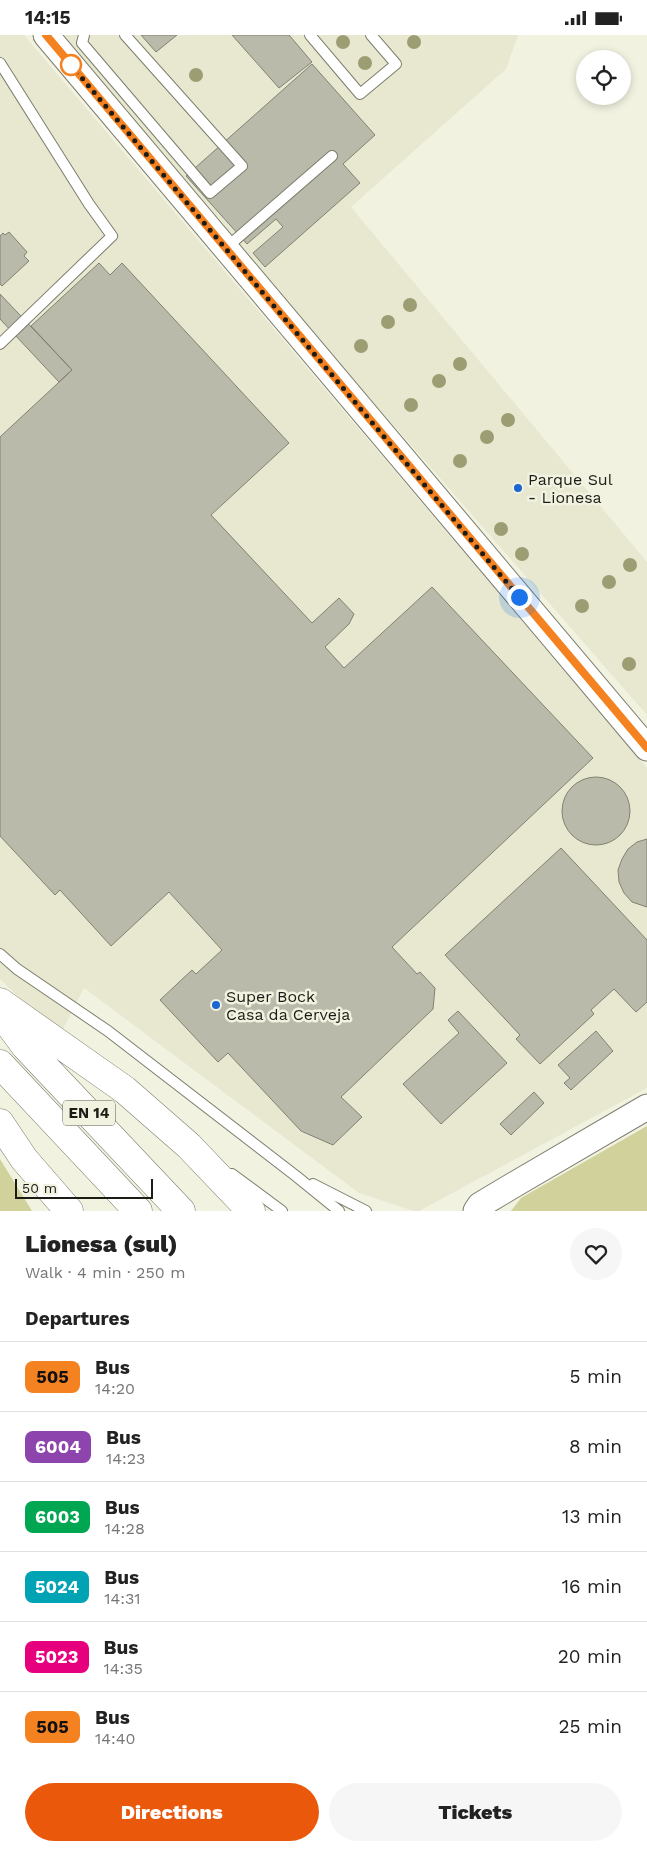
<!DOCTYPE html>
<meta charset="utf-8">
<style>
:root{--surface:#fff;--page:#f6f6f6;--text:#222;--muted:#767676;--line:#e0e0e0;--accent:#ea580c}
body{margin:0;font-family:"Work Sans",sans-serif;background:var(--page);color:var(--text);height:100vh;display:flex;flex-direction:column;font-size:19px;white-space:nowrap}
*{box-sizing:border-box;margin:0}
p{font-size:16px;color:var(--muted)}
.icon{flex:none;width:28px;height:28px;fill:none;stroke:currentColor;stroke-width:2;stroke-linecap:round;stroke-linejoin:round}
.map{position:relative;height:1176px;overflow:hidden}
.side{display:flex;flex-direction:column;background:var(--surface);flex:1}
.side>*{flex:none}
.badge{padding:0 10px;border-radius:8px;font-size:18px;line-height:32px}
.fabs{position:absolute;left:576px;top:15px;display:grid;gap:10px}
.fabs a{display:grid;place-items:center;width:55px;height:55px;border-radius:50%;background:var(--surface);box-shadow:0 2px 8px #0003;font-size:25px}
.scale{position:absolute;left:15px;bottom:12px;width:138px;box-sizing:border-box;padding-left:5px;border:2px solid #1c1c16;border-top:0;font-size:14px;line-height:18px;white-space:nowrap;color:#1c1c16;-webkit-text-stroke:4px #f2f2e1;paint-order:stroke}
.you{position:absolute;width:25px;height:25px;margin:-12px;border:4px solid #fff;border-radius:50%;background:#1a73e8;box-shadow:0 0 0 8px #1a73e833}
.map>.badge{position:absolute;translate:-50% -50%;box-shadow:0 0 0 2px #fff}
h2{padding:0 25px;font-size:19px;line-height:45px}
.round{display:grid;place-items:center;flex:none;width:52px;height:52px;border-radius:26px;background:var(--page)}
.summary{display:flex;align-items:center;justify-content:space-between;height:85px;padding:0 25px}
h1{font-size:24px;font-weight:800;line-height:38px}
.action{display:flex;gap:10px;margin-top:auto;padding:10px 25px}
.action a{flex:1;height:58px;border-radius:30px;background:var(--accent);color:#fff;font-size:20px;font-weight:800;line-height:58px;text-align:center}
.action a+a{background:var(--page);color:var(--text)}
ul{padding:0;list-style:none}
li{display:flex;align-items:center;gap:15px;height:70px;padding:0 25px;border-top:1px solid var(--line)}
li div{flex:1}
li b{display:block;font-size:19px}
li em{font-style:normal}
li .badge{min-width:55px;font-weight:700;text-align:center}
.status{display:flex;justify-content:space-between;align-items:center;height:35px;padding:0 25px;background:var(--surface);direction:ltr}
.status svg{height:14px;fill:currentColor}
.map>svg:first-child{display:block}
</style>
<div class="status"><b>14:15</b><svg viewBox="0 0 49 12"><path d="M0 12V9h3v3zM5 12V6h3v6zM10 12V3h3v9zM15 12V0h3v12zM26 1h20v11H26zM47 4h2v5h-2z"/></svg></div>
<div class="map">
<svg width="647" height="1176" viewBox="0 0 647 1176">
<rect width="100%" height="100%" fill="#f2f2e1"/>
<path fill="#e7e8cf" d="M0,0H24L647,733V1053L419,1176H414L359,1158L84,953L63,994L23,967L0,944Z
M60,0H518L506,34L351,172L647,527V680L265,243L219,183Z"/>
<path fill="#d0d19b" d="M647,1091V1176H511L521,1163Z
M0,1124L32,1176H0Z"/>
<path fill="#b9baa9" stroke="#818272" d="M141,0H177L156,17Z
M232,0H289L312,27L279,53Z
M312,29L375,100L343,129L360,148L265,232L253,218L283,192L276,184L247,209L186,141Z
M9,197L27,217L24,221L29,226L2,251L0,249V201L3,198L5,200Z
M99,228L110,240L122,228L289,408L211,480L312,588L339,563L354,579L349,589L325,612L344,633L432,552L593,723L392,912L417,939L420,937L435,953L433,974L341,1062L362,1082L333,1110L301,1096L228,1018L218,1027L160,965L192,935L196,939L222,915L169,857L111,911L60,855L55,860L0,801V402L72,335L31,291Z
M0,259L72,335L59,347L0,284Z
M562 776a34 34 0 1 1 68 0a34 34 0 1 1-68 0Z
M647,804V872L632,867L624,858L619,847L618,835L622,824L628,814L637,807Z
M561,813L647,905V967L636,977L614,954L591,975L594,979L540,1029L516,1004L520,1000L445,920Z
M458,976L507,1028L441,1089L403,1049L459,998L448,985Z
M596,996L613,1016L571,1055L564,1048L570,1043L558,1030Z
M534,1057L544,1068L511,1100L500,1089Z"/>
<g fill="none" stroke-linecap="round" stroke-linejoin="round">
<g stroke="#7c7d6d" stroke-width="12">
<path id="service" d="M84,0L82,8L210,158L242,131L125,0
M310,0L360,59L396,29L371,0
M0,28L89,169L112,201L0,309
M226,213L332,121
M0,919L17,934L108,996L296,1141L339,1176
M232,1139L282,1176
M313,1149L366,1176"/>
</g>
<g stroke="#7c7d6d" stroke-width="27">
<path id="tertiary" d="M46,0L647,713
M476,1176L480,1170L517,1148L647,1072"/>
</g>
<g stroke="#7c7d6d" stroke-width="29">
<path id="trunk" d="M0,967L125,1055L189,1111L251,1176
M2,980L26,1012L181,1176
M0,1029L138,1176
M0,1088L24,1124L69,1176"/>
</g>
<use href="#service" stroke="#fff" stroke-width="10"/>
<use href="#tertiary" stroke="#fff" stroke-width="25"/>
<use href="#trunk" stroke="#fff" stroke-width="28"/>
</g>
<g fill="#9d9d73">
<circle cx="343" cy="7" r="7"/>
<circle cx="414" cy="7" r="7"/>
<circle cx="365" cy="28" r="7"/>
<circle cx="196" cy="40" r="7"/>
<circle cx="410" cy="270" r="7"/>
<circle cx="388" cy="287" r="7"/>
<circle cx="361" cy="311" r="7"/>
<circle cx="460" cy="329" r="7"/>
<circle cx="439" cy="346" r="7"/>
<circle cx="411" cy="370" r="7"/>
<circle cx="508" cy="385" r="7"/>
<circle cx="487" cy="402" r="7"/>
<circle cx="460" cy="426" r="7"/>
<circle cx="501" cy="494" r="7"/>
<circle cx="522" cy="519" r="7"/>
<circle cx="630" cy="530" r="7"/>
<circle cx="609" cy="547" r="7"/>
<circle cx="582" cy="571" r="7"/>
<circle cx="629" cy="629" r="7"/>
</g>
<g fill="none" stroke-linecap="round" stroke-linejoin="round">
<g stroke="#fff" stroke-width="11">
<path id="line" d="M46,0L647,713"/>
</g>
<use href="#line" stroke="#f58220" stroke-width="8"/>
<path stroke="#1c1c16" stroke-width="5" stroke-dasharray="0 9" d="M71,30L519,562"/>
</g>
<circle fill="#fff" stroke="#f58220" stroke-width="2.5" cx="71" cy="30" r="10"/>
<g fill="#1b66d0" stroke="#f2f2e1" stroke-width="2">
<circle cx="518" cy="453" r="5"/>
<circle cx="216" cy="970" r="5"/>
</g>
<g text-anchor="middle" stroke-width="5" stroke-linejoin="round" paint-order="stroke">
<rect fill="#f2f2e1" stroke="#5c5c53" stroke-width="1" x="63" y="1065.5" width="52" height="25" rx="4"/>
<g font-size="15" font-weight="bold" fill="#1c1c16">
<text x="89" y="1083">EN 14</text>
</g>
<g font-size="16" fill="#1c1c16" stroke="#f2f2e1" text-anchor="start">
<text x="528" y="450">Parque Sul<tspan x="528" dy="18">- Lionesa</tspan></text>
<text x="226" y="967">Super Bock<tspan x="226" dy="18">Casa da Cerveja</tspan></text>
</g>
</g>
</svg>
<div class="fabs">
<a><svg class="icon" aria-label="locate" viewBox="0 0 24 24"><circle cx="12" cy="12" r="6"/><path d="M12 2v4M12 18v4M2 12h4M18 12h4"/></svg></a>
</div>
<div class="scale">50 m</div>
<div class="you" style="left:519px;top:562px"></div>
</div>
<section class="side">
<div class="summary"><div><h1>Lionesa (sul)</h1><p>Walk · 4 min · 250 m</p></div><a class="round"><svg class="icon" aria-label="heart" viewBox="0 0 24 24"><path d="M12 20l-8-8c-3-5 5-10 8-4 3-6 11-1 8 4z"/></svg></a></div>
<h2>Departures</h2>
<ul>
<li><span class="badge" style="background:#f58220;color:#111">505</span><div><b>Bus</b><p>14:20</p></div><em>5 min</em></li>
<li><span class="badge" style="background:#8e44ad;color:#fff">6004</span><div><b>Bus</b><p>14:23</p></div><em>8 min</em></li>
<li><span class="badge" style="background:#00a651;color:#fff">6003</span><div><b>Bus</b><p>14:28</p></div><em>13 min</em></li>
<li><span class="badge" style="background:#00a3b4;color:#fff">5024</span><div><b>Bus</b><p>14:31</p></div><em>16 min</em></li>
<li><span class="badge" style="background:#e6007e;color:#fff">5023</span><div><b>Bus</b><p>14:35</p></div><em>20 min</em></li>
<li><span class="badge" style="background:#f58220;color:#111">505</span><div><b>Bus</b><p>14:40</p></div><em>25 min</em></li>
</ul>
<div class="action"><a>Directions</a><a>Tickets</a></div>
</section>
